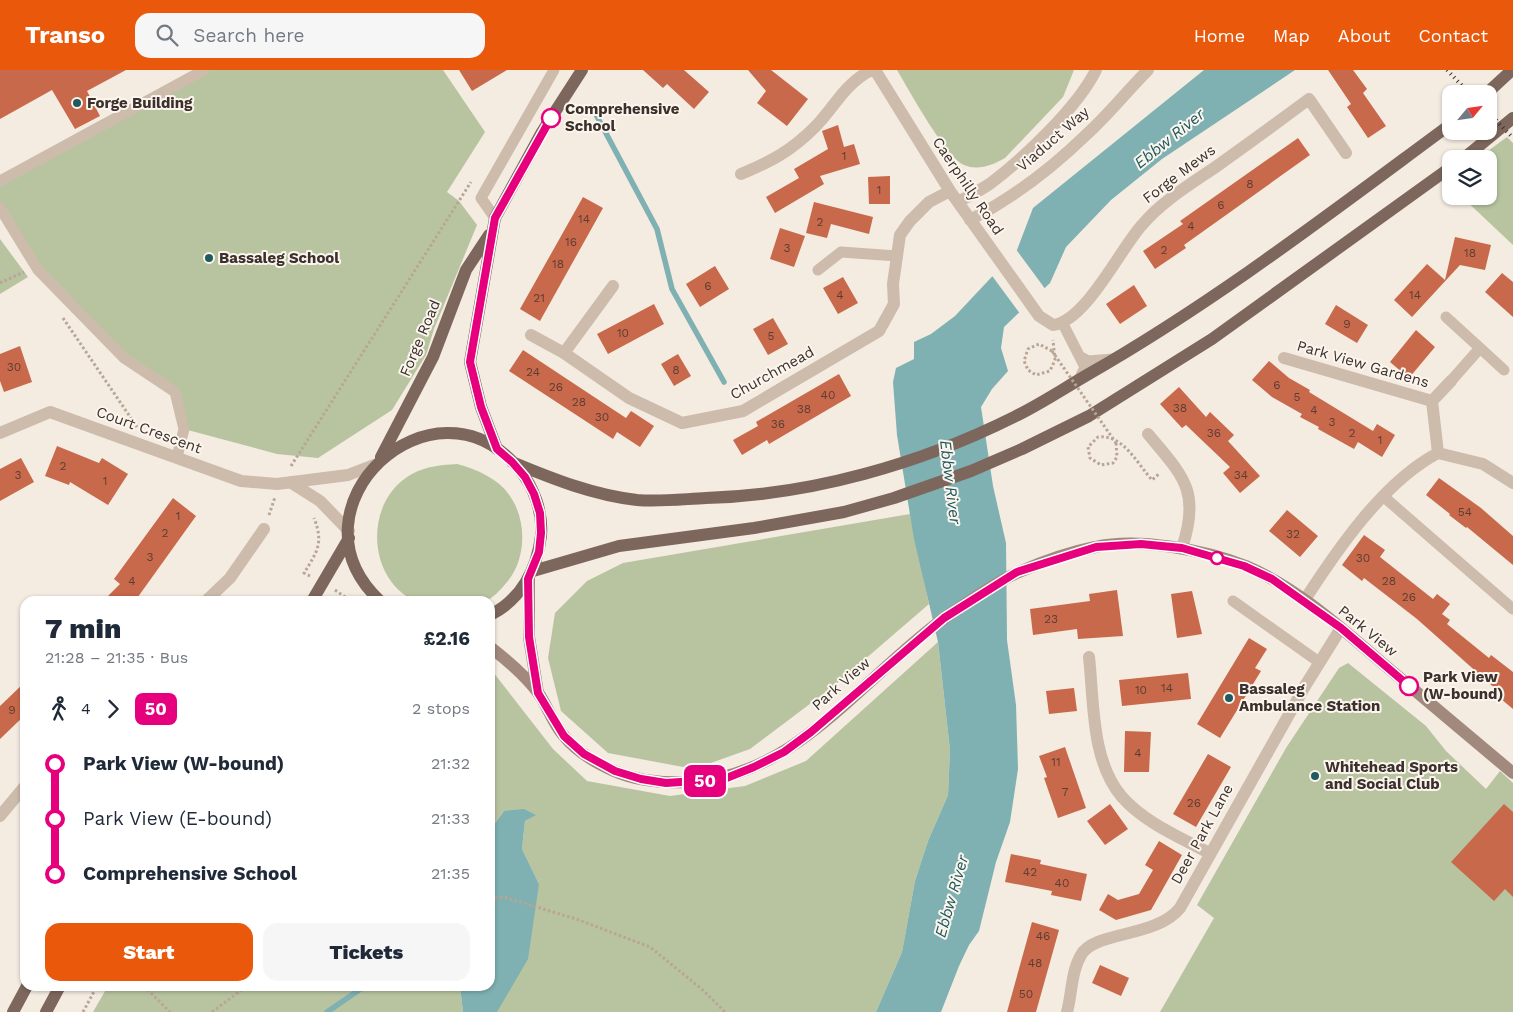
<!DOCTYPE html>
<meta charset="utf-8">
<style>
:root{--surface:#fff;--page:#f6f6f7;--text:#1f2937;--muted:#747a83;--accent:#ea580c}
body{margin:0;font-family:"Work Sans",sans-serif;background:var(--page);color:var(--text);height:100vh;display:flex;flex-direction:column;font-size:19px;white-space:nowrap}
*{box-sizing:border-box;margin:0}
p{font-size:16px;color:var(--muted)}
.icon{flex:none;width:28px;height:28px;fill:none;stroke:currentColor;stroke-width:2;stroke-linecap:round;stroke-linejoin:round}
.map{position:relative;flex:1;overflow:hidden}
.drawer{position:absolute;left:20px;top:526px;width:475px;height:395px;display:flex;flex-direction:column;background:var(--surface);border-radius:15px;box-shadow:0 1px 4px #0004}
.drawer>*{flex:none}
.badge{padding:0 10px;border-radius:8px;font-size:18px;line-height:32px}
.needle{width:32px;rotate:61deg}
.controls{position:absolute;left:1442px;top:15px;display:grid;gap:10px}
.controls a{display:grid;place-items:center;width:55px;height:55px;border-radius:10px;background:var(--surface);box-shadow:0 1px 4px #0004;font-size:25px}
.map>.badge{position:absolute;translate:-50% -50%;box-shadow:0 0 0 2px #fff}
.legs{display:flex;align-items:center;gap:8px;height:55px;padding:0 25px;font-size:16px}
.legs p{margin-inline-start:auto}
.head{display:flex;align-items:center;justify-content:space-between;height:85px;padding:0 25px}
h1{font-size:28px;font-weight:800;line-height:38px}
.button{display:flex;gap:10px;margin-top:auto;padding:10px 25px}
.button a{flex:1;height:58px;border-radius:15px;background:var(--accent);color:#fff;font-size:20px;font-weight:800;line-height:58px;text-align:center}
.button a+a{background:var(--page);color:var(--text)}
ul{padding:0 25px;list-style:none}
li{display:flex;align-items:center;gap:18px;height:55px;font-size:19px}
li i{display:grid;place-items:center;width:8px;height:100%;margin:0 6px;background:currentColor}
li i::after{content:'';width:12px;height:12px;margin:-6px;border:4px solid;border-radius:50%;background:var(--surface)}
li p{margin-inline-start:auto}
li:first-child i{background:linear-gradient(#0000 50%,currentColor 0)}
li:last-child i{background:linear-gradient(currentColor 50%,#0000 0)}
header{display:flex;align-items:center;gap:30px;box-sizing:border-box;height:70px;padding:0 25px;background:var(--accent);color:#fff}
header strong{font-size:24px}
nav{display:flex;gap:28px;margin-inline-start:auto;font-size:18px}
.search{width:350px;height:45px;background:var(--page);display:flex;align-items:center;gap:12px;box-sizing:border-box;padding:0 18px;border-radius:15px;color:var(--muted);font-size:19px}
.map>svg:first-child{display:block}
</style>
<header>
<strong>Transo</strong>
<div class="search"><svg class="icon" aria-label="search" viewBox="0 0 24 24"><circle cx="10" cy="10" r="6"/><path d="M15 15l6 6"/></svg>Search here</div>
<nav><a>Home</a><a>Map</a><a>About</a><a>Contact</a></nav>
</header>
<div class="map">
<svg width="1513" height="942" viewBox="0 0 1513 942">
<rect width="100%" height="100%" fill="#f4ebe1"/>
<path fill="#b8c4a0" d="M204,0H443L485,62L447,122L459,131L477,155L434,259L426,285L392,340L318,388L277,384L184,359L175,322L124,288L38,200L0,138V111Z
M897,0H1074L1063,27L1005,88C993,95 978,101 964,95C945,86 909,20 897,0Z
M1507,67L1513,73V175L1461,126H1489V89H1477Z
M0,169L28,207L0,224Z
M457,394C472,398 485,403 498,413C527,436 530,485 507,512C501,519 493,529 484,531C469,535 432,531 415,531C366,508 364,430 412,404C427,396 441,395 457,394Z
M910,444L929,534L835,615L750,679L694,699L608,683L561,641L548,588L555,543L587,511L623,493Z
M938,572L950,680L948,725L928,771L915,811L902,882L876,942H495L539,814L522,779L525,751L535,745L504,741L490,760V598L553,679L587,711L670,726L745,716L806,691Z
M1348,593L1426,656L1446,681L1486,719L1500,701L1513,713V942H1160L1214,848L1197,835L1286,678L1339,598Z
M108,916H460L463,942H93Z"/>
<path fill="#7fb0b2" d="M1204,0H1295L1162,89L1111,130L1066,177L1050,213L1004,257L1001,278L1008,301L992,319L981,337L993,416L1006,473L1007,570L1016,635L1018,699L1010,752L996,792L979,861L969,875L959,896L941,942H876L902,882L915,811L928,771L948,725L950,680L938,572L914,469L897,365L893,312L896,298L914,289V272L931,264L955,246L1017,180L1033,138Z
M524,739L536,745L525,751L522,779L539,814L528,889L497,942H463L460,916H490V760L504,741Z"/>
<path fill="#f4ebe1" d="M1015,178L1046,220L1021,245L990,203Z"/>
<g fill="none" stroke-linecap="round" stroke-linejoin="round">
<path stroke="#7fb0b2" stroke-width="5.5" d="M592,37L657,159L672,219L724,312
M327,942L365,916"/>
</g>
<path fill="#c8694b" d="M0,0H126L87,21L100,46L75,59L52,20L0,49Z
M459,0H507L472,21Z
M643,0H684L709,22L694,39L667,14L663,18Z
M748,0H771L808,29L787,56L757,33L766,21Z
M1328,0H1353L1367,19L1363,23L1386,56L1368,68L1347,37L1351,34Z
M838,55L844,77L854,74L860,94L820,106L824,114L775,143L766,127L799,108L794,99L828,79L822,61Z
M1298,68L1310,85L1184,175L1186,178L1155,199L1143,181L1183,154L1180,151Z
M890,106V134H869L868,107Z
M583,127L603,138L540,251L520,239Z
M814,132L873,147L869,164L831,154L827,168L806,163Z
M780,158L805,166L794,197L770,189Z
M1455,167L1491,175L1485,200L1460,195L1412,247L1394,230L1427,194L1445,210Z
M715,196L729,219L700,237L686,214Z
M1502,203L1513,212V247L1485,222Z
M843,207L858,233L838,244L823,218Z
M1134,215L1147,236L1120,254L1106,234Z
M654,234L664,254L608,284L597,264Z
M1336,235L1368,255L1357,273L1325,254Z
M773,248L788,274L768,285L753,259Z
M1416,260L1435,277L1409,308L1390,292Z
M20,276L32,312L4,322L0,311V284Z
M523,280L626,348L631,341L654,356L640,377L617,362L613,369L509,301Z
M678,284L691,306L674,316L661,294Z
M1269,291L1289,308L1310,320L1309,322L1373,361L1377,354L1395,365L1382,387L1358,372L1354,379L1318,359L1319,357L1300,347L1302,344L1272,327L1252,310Z
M839,304L851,326L769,374L767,370L742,385L733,370L758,356L756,352Z
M1179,317L1206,347L1210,342L1234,365L1228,371L1260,406L1240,423L1223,403L1230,397L1186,355L1182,358L1160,334Z
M57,376L99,393L102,388L128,404L108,435L70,412L69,415L45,406Z
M21,388L34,412L0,431V399Z
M1439,408L1481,438L1513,466V495L1467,457L1466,458L1449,445L1450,444L1426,425Z
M173,428L196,446L135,531H103L120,514L114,509Z
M1287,440L1318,466L1300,487L1269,461Z
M1364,465L1385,480L1380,487L1433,529L1437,524L1450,534L1442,544L1450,550L1447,554L1489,588L1491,585L1513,602V639L1495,624L1498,621L1417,549L1364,508L1362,511L1342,495Z
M1117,520L1123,566L1078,569L1077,559L1033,565L1030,539L1090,531L1089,524Z
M1192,521L1202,564L1177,568L1171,524Z
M1249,568L1267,579L1255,598L1261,601L1220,668L1197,654Z
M1188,603L1191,629L1122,636L1119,610Z
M25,612V645L0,669V636Z
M1074,618L1077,641L1049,644L1046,621Z
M1125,661L1151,662L1149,702H1124Z
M1065,677L1086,738L1058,748L1044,708L1047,707L1039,686Z
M1208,684L1231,697L1196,757L1173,744Z
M1110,734L1128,759L1105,775L1087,751Z
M1504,734L1513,742V827L1505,819L1494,831L1451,792Z
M1159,771L1182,785L1151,840L1116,850L1099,840L1108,824L1118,830L1139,824L1153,800L1145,795Z
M1011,784L1041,790L1040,794L1087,804L1081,831L1051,825L1052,821L1005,812Z
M1032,852L1059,860L1036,942H1007Z
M1100,895L1129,908L1121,926L1092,913Z"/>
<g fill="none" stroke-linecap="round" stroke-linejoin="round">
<path stroke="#b9a596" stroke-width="3" stroke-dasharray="2.5 2.5" stroke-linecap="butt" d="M0,213L24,202
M63,248L137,357
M1052,281L1039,274L1028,279L1024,291L1028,300L1036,305L1050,301L1055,290L1053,270
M1116,373L1117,387L1113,393L1101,395L1090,388L1088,377L1098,367C1123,364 1137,393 1152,410L1160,403
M291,396L471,112
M269,445L275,427
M310,506L304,503C317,482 324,473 314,448
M335,520L345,527L344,531
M490,828L504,827L579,850L650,877L704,921L725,942
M144,916L170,942
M83,942L97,916
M212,942L247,916"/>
<path stroke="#cdbbac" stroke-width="11" d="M0,111L204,0
M0,138L38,200L124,288L175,322L184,359L177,387
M495,148L481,128L554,0
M818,200L841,182L897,186
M1446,247L1480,278L1451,311
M1063,254L1085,297L1079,310
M1480,278L1504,300
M1081,287L1088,291L1113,289
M1384,427L1513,539
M1233,531L1319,592"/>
<path stroke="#cdbbac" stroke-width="12" d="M875,0L950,121L1039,246L1053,255C1086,251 1120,179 1142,155C1162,131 1191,114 1217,96C1248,74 1278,52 1309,29L1346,83
M741,104C772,91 791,81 815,57C836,36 842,16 871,0
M958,132C969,126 981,120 991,113C1024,88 1078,37 1096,0
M970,150C1013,128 1052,98 1087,64C1109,44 1127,21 1148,0
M531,265L564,283L629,328L682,353L743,341L879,261L894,234L893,214L900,165L910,151L929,132L950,121
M564,283L613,216
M1284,288L1432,331
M0,363L50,342L241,411L277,414L348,405L374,395
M1148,364C1183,406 1201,421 1182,478
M1438,383L1432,331L1451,311
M290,412L320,431L349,461
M206,531L230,508L264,459
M1304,531C1337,480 1383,412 1438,383L1483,394L1513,413
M1089,587C1094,632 1091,691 1122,727C1145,753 1180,767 1209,783
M0,746L25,716
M1067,942C1072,924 1071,902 1081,885C1094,861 1156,868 1180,838L1305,616L1341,558"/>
<path stroke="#a18a7d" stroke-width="12" d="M529,509V567L538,623
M490,577C507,590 526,606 539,624C548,637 553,654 564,666C576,681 596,693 614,701C637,711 662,713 686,712C796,709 863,606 946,547C965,534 997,511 1019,502C1042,492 1070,482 1095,477C1139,467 1204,480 1246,496C1296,517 1340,557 1381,592C1425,629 1469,666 1513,703"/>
<path stroke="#7d675c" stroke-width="12" d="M1486,24L1512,0
M1463,89L1513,48
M497,379L481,337L470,292L495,148L542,62L582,0
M381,387L433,287L466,200L489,165
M512,392C553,409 593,425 637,430C659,432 684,429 706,428C811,425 920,394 1014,347C1039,335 1063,319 1087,305C1215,232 1333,141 1451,54
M533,501L619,476L754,458L844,442L894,428L971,401L1022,379L1089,346L1212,269L1451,97
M312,531L349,468
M380,531C281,438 433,296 519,399C534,417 543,442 541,466C537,499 521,530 490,545
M13,942L27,916
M46,942L60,916"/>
<path stroke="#3b302b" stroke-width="4" stroke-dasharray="1 4" stroke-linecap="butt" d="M1447,0L1470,24
M1489,43L1513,68"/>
<path stroke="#b9a596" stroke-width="3" stroke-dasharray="2.5 2.5" stroke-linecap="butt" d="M1052,281L1116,373"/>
</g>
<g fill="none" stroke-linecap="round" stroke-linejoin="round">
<g stroke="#fff" stroke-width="11">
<path id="line-1" d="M551,48L495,148L470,292L481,337L497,379L512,392L525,407L534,424L540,443L541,463L539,482L528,509L529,567L538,623L564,666L584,684L615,701L641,709L666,713L724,709L754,697L784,682L811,662L944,548L1017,502L1096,477L1141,474L1182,478L1244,496L1272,509L1341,558L1409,616"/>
</g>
<use href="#line-1" stroke="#e6007e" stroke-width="8"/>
</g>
<g fill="#1f5a5e" stroke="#fbf5ee" stroke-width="2">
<circle cx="77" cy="33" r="5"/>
<circle cx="209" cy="188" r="5"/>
<circle cx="1229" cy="628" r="5"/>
<circle cx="1315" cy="706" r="5"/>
</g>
<g fill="#fff" stroke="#e6007e" stroke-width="2.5">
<circle cx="551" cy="48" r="9"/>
<circle cx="1217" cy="488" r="6"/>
<circle cx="1409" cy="616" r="9"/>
</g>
<g text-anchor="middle" stroke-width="4" stroke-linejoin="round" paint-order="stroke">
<g font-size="12" fill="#5e3e33">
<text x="844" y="90">1</text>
<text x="1250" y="118">8</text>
<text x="879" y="124">1</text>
<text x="1221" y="139">6</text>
<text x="584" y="153">14</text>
<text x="820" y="156">2</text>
<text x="1191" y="160">4</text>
<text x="571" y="176">16</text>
<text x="787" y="182">3</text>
<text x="1164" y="184">2</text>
<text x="1470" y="187">18</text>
<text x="558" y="198">18</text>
<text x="708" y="220">6</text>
<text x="840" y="229">4</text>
<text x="1415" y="229">14</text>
<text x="539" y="232">21</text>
<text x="1347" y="258">9</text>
<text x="623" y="267">10</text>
<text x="771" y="270">5</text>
<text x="14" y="301">30</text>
<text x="676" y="304">8</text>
<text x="533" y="306">24</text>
<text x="1277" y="319">6</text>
<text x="556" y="321">26</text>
<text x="828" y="329">40</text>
<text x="1297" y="331">5</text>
<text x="579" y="336">28</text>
<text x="1180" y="342">38</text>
<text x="804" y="343">38</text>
<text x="1314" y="344">4</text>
<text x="602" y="351">30</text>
<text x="1332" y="356">3</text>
<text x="778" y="358">36</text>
<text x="1214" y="367">36</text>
<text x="1352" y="367">2</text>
<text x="1380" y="374">1</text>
<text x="63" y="400">2</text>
<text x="18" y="409">3</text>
<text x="1241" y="409">34</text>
<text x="105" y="415">1</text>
<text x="1465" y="446">54</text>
<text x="178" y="450">1</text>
<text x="165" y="467">2</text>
<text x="1293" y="468">32</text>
<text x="150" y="491">3</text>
<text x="1363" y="492">30</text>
<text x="132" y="515">4</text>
<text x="1389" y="515">28</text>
<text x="1409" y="531">26</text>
<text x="1051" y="553">23</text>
<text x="1167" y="622">14</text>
<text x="1141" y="624">10</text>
<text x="12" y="644">9</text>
<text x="1138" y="687">4</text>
<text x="1056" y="696">11</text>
<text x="1065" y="726">7</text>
<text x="1194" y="737">26</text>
<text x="1030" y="806">42</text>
<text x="1062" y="817">40</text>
<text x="1043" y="870">46</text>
<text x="1035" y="897">48</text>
<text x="1026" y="928">50</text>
</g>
<g font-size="15" font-weight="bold" fill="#3b302b" stroke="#fbf5ee" text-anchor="start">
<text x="87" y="38">Forge Building</text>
<text x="219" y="193">Bassaleg School</text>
<text x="1239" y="624">Bassaleg<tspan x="1239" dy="17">Ambulance Station</tspan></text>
<text x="1325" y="702">Whitehead Sports<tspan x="1325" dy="17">and Social Club</tspan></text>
</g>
<g font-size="15" font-weight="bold" fill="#3b302b" stroke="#fbf5ee" text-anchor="start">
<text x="565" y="44">Comprehensive<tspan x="565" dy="17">School</tspan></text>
<text x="1423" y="612">Park View<tspan x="1423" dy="17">(W-bound)</tspan></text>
</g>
<g font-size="15" fill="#3b302b" stroke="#fbf5ee">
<text transform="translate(1053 69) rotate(-41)" y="5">Viaduct Way</text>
<text transform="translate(1179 104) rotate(-37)" y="5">Forge Mews</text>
<text transform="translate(968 116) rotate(56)" y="5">Caerphilly Road</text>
<text transform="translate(420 268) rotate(-67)" y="5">Forge Road</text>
<text transform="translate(1363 294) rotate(16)" y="5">Park View Gardens</text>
<text transform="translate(772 303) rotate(-29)" y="5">Churchmead</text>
<text transform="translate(149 360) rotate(20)" y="5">Court Crescent</text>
<text transform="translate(1368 561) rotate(39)" y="5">Park View</text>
<text transform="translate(841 614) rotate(-41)" y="5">Park View</text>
<text transform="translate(1202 764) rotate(-61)" y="5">Deer Park Lane</text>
</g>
<g font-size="16" font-style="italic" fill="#1f5a5e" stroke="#fbf5ee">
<text transform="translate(1169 68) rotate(-39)" y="6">Ebbw River</text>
<text transform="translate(951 412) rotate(83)" y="6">Ebbw River</text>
<text transform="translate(951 826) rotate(-74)" y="6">Ebbw River</text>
</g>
</g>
</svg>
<div class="controls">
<a><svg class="needle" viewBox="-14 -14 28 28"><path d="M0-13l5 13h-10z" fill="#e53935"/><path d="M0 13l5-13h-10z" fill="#747a83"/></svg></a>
<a><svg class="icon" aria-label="layers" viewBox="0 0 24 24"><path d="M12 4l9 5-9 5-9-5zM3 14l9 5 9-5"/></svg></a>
</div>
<b class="badge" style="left:705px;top:711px;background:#e6007e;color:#fff">50</b>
<section class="drawer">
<div class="head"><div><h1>7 min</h1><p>21:28 – 21:35 · Bus</p></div><b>£2.16</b></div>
<div class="legs"><svg class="icon" aria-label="walk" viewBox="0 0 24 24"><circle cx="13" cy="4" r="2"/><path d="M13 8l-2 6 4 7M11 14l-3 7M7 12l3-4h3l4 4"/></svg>4<svg class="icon" aria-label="forward" viewBox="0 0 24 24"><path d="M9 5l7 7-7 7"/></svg><b class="badge" style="background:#e6007e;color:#fff">50</b><p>2 stops</p></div>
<ul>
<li><i style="color:#e6007e"></i><b>Park View (W-bound)</b><p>21:32</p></li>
<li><i style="color:#e6007e"></i><span>Park View (E-bound)</span><p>21:33</p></li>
<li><i style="color:#e6007e"></i><b>Comprehensive School</b><p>21:35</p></li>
</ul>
<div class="button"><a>Start</a><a>Tickets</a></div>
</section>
</div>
